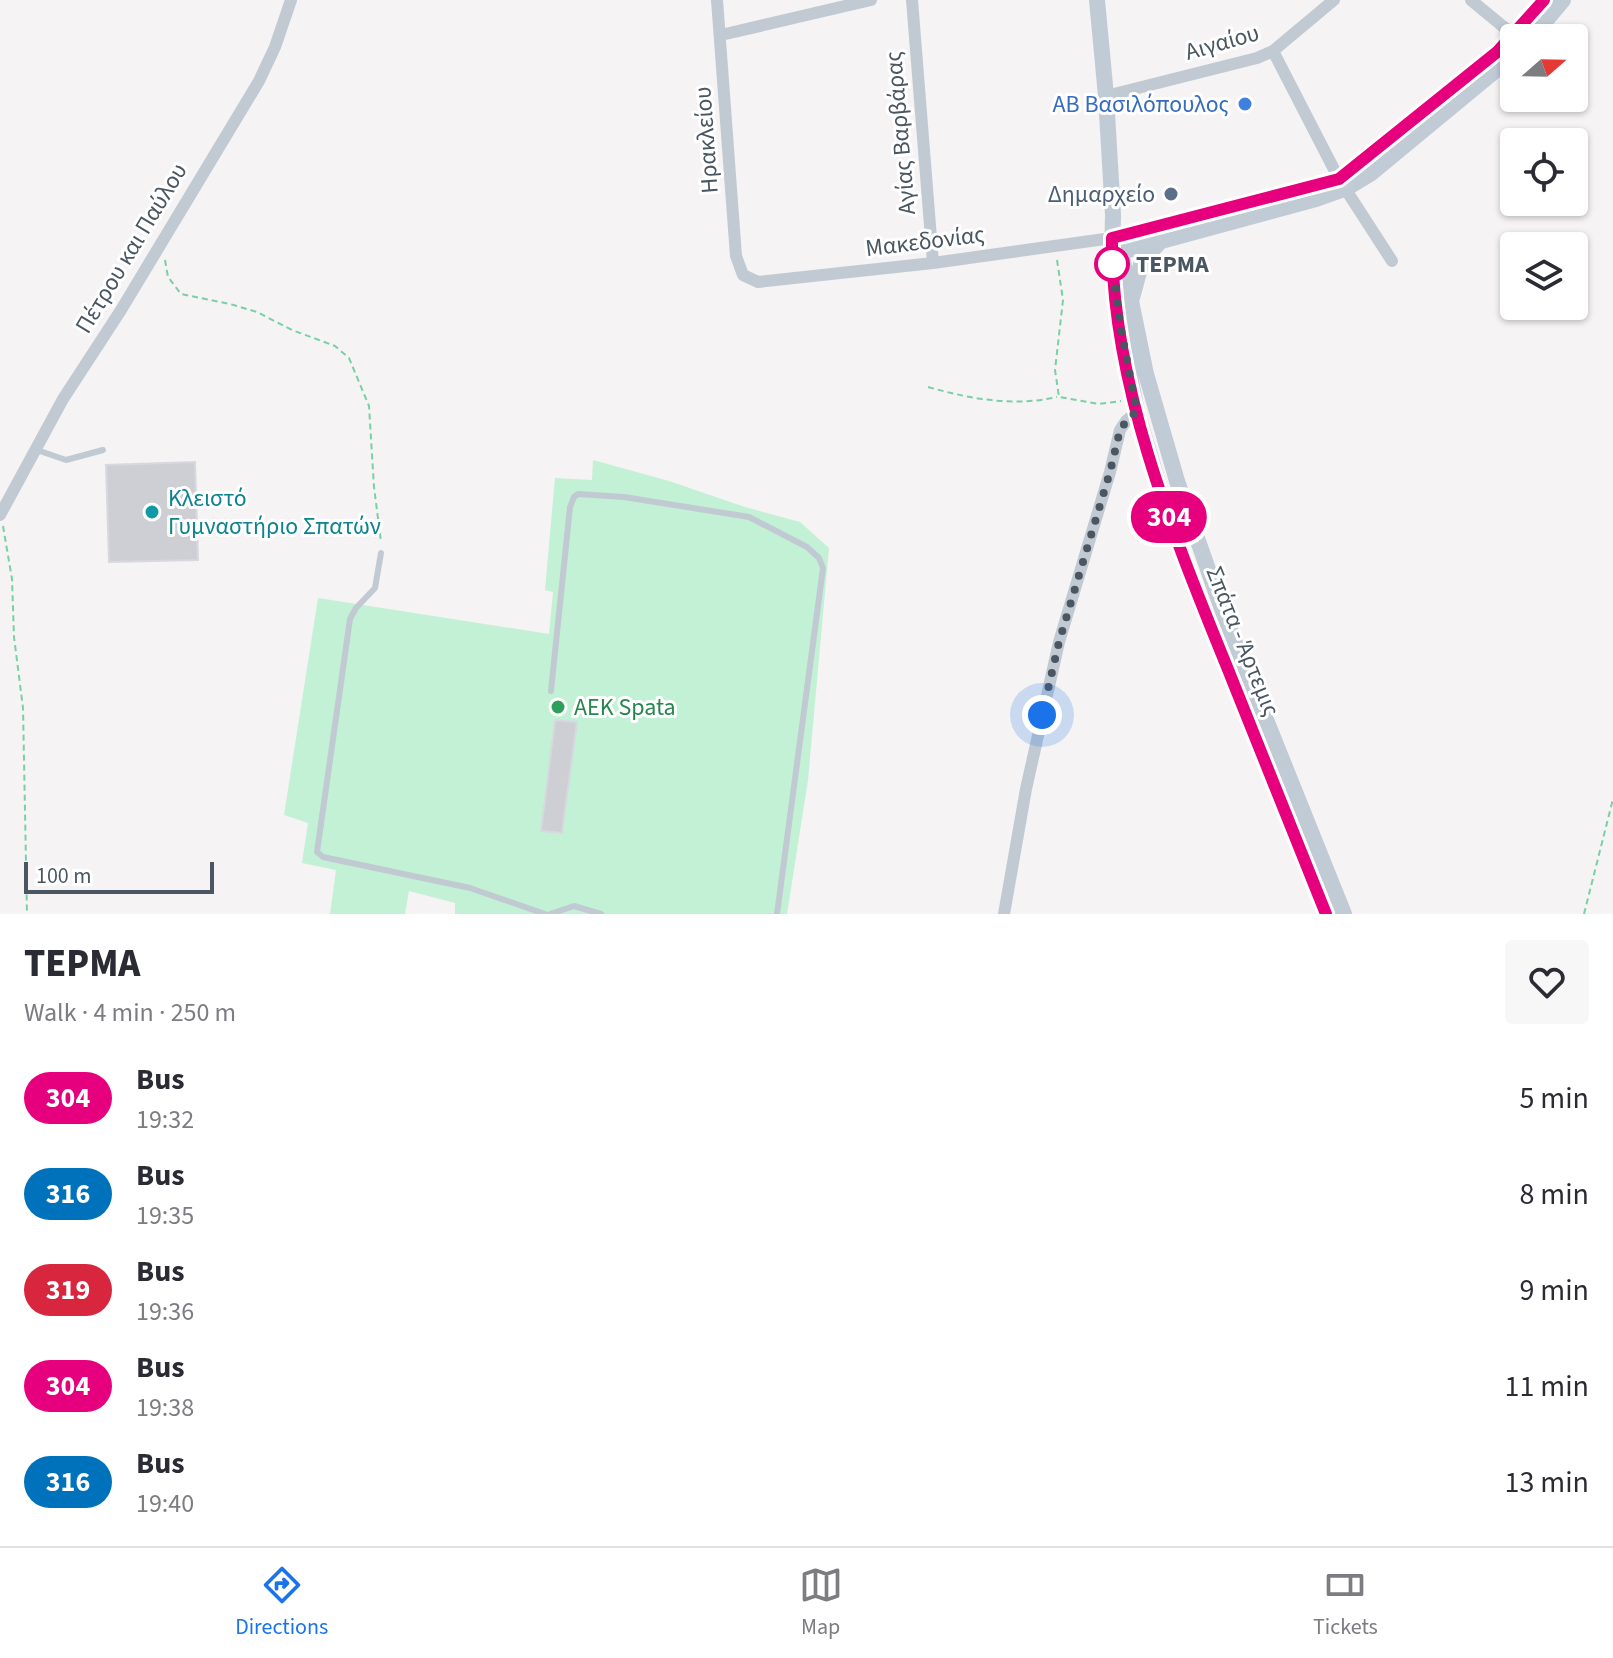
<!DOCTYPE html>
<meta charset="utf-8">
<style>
:root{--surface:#fff;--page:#f7f7f7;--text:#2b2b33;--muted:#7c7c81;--line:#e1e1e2;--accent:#1a73e8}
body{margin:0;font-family:"Source Sans 3",sans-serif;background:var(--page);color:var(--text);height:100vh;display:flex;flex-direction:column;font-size:30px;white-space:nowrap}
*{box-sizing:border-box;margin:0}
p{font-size:26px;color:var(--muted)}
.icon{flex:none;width:44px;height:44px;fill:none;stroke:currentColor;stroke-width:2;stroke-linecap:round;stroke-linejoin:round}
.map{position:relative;height:914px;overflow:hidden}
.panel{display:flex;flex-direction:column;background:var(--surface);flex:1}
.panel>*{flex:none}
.badge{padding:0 16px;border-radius:26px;font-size:28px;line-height:52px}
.needle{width:52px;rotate:70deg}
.controls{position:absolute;left:1500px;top:24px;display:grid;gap:16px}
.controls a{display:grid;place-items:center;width:88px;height:88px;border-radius:8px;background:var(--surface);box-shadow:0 2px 6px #0004;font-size:40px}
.scale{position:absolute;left:24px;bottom:20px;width:190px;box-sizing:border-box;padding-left:8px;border:4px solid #4a5661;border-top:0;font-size:22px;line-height:28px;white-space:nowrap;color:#4a5661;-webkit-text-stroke:6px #fff;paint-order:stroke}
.you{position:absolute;width:40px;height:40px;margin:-20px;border:6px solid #fff;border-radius:50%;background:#1a73e8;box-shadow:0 0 0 12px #1a73e833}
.map>.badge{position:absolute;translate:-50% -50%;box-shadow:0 0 0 4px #fff}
.round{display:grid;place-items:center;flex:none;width:84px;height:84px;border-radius:8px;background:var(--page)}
.summary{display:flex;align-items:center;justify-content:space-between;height:136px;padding:0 24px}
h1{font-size:38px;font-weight:800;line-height:60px}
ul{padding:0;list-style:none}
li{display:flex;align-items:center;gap:24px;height:96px;padding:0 24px}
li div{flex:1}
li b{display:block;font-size:30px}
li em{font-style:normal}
li .badge{min-width:88px;font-weight:700;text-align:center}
.tabs{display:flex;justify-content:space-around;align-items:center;height:112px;border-top:2px solid var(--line);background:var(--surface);font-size:22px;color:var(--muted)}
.tabs a{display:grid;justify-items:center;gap:4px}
.tabs .current{color:var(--accent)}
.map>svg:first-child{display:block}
</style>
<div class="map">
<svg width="1613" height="914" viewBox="0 0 1613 914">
<rect width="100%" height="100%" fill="#f5f3f3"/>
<path fill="#c3f1d5" d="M593,460L669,481L745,507L800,522L829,548L808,780L787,914H455V903L409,891L405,914H330L336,870L302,863L308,823L284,815L318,598L549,634L553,592L545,590L555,478L592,480Z"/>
<path fill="#cdcfd5" stroke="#d7d9de" stroke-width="2" d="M195,462L198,560L109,562L106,465Z
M555,720L577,722L562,833L541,831Z"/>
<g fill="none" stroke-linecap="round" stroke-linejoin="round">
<path stroke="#7ad0a6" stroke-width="2" stroke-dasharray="6 4" stroke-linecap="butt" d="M165,260L168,277L181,294L230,304L257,312L292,330L335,346L349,358L369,406L374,487L381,542
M1057,260L1063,300L1055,370L1059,397L1099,404L1121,401
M928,387C971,399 1013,407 1057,397
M3,526L12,579L14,637L23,708L27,914
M1584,914L1613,799"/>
<path stroke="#c1cad2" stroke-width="6" d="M34,449L66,460L103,450
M381,553L375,588L356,608L350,619L317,852L323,857L470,888L545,914
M551,691L570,507L574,497L578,494L624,497L749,517L807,547L819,558L823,568L777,914
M550,914L574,906L601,914"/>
<path stroke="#c1cad2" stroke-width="12" d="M717,0L736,256L743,275L758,282L933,263L1112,238
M912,0L933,263
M1471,0L1517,38
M721,35L871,0
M1273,51L1339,179L1392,261
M1106,96L1257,58L1273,51L1334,0
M0,515L63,399L121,310L259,81L275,47L291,0
M1004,914L1026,789L1059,642L1110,472L1120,430L1126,421L1137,412"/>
<path stroke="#c1cbd6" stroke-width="16" d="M1097,0L1106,96L1113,215L1112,263L1121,329L1137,412L1170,522L1193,585L1326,914
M1531,38L1563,0
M1112,238L1339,179L1497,52L1544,0
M1118,247L1121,252L1146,374L1177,481L1224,615L1344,914
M1121,252L1316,199L1347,188L1370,174L1514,55
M1132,298L1142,261L1158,244"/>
</g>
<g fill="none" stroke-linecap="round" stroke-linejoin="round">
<g stroke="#fff" stroke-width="18">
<path id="line" d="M1326,914C1294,835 1263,756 1231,677C1176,541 1111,387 1112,238L1339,179L1497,52L1544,0"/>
</g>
<use href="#line" stroke="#e6007e" stroke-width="12"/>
<path stroke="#4a5661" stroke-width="8" stroke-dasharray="0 14.4" d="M1042,715L1059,642L1110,472L1120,430L1130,416L1137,412L1121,329L1112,264"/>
</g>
<circle fill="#3f7fe0" stroke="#fff" stroke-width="3" cx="1245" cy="104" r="8"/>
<circle fill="#5c6f8a" stroke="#fff" stroke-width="3" cx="1171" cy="194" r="8"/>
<circle fill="#fff" stroke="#e6007e" stroke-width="4" cx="1112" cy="264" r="16"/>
<circle fill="#0f9aa8" stroke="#fff" stroke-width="3" cx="152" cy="512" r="8"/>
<circle fill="#2e9e5b" stroke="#fff" stroke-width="3" cx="558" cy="707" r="8"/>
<g text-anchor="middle" stroke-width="6" stroke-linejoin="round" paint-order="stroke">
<g font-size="24" fill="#4a5661" stroke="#fff">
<text transform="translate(1222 42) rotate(-16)" y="8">Αιγαίου</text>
<text transform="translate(900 133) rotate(-95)" y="8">Αγίας Βαρβάρας</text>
<text transform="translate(706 140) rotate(-94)" y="8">Ηρακλείου</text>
<text transform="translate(925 241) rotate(-7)" y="8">Μακεδονίας</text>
<text transform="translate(131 248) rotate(-59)" y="8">Πέτρου και Παύλου</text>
<text transform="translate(1243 641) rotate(68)" y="8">Σπάτα - Άρτεμις</text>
</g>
<g font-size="24" fill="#366cbe" stroke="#fff" text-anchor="end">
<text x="1229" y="112">ΑΒ Βασιλόπουλος</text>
</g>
<g font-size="24" fill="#4e5e75" stroke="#fff" text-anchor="end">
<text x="1155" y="202">Δημαρχείο</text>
</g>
<g font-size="24" font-weight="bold" fill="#4a5661" stroke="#fff" text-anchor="start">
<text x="1136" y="272">ΤΕΡΜΑ</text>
</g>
<g font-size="24" fill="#0d838f" stroke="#fff" text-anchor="start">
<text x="168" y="506">Κλειστό<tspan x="168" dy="28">Γυμναστήριο Σπατών</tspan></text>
</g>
<g font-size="24" fill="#27864d" stroke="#fff" text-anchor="start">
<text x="574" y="715">AEK Spata</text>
</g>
</g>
</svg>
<div class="controls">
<a><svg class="needle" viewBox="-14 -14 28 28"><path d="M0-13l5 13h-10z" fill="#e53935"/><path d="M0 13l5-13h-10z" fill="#7c7c81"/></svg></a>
<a><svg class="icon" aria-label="locate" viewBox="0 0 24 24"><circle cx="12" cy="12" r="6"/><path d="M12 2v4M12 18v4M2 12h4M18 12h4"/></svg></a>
<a><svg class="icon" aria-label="layers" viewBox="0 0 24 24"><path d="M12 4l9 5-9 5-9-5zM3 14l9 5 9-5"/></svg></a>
</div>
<div class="scale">100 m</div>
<div class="you" style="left:1042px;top:715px"></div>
<b class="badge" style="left:1169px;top:517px;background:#e6007e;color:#fff">304</b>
</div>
<section class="panel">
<div class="summary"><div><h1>ΤΕΡΜΑ</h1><p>Walk · 4 min · 250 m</p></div><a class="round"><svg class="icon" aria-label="heart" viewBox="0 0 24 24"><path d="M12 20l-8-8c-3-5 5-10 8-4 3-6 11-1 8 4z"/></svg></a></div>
<ul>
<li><span class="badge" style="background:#e6007e;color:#fff">304</span><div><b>Bus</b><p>19:32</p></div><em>5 min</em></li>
<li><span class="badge" style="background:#0072bc;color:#fff">316</span><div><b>Bus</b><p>19:35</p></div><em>8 min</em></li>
<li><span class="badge" style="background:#d7263d;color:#fff">319</span><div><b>Bus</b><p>19:36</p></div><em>9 min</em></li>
<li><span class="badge" style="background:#e6007e;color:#fff">304</span><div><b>Bus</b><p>19:38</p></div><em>11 min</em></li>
<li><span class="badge" style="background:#0072bc;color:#fff">316</span><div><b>Bus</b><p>19:40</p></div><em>13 min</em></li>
</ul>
</section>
<nav class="tabs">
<a class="current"><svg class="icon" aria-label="directions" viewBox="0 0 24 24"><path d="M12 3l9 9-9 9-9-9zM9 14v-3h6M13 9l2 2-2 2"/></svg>Directions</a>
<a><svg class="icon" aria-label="map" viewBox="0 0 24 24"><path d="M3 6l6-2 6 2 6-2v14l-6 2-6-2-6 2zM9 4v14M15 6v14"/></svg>Map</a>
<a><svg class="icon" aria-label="tickets" viewBox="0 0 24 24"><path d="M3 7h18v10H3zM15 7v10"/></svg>Tickets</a>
</nav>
